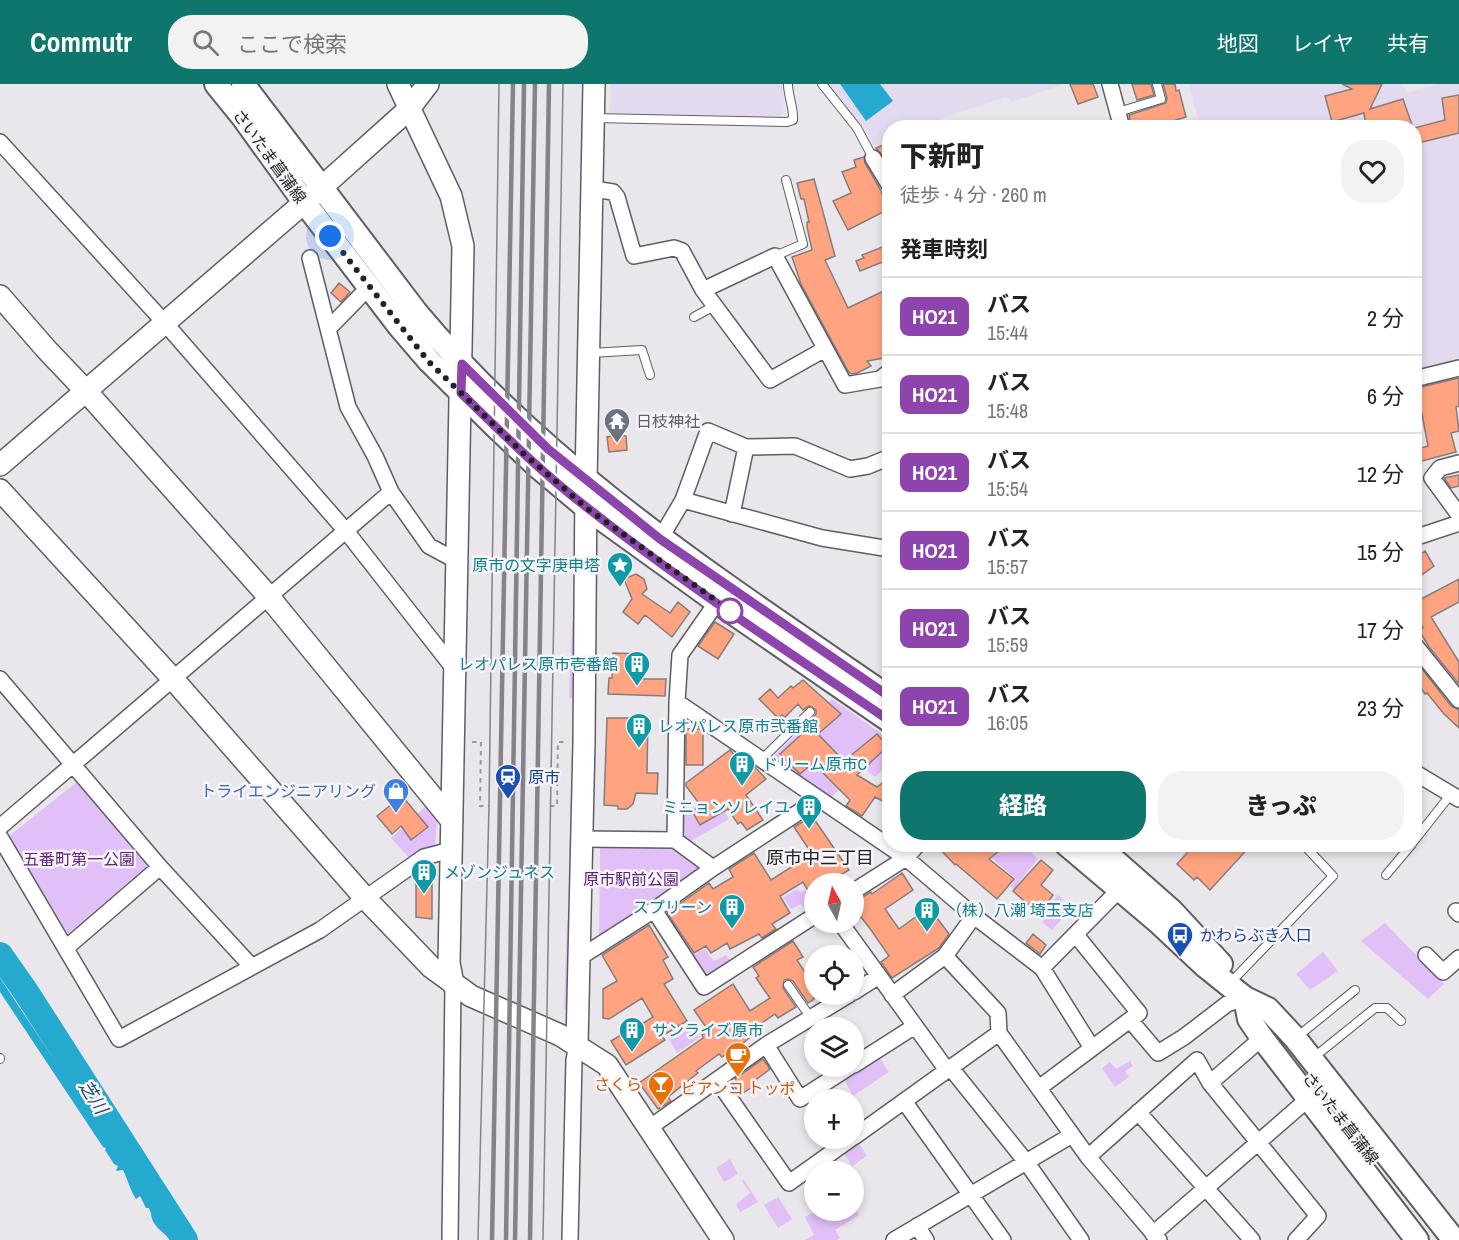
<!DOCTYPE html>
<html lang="ja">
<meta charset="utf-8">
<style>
:root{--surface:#fff;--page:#f2f2f2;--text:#222;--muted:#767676;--line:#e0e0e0;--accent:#0f766e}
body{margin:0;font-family:"Archivo Narrow","Noto Sans JP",sans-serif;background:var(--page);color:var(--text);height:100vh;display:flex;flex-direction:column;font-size:22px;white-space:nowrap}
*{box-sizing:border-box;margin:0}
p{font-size:20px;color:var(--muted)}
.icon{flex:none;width:33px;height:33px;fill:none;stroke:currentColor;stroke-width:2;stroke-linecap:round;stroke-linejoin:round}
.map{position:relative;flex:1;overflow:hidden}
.side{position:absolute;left:882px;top:36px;width:540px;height:732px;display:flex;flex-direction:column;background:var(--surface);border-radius:24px;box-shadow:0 3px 9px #0003}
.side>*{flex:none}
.badge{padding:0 12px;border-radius:9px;font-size:21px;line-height:39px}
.needle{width:39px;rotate:352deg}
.tools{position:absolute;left:804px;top:789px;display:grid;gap:12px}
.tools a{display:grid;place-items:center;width:60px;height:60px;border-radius:50%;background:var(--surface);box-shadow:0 3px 9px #0003;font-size:30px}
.you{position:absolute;width:30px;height:30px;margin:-15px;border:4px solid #fff;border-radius:50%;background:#1a73e8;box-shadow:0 0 0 9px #1a73e833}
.map>.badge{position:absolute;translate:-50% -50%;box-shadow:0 0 0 3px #fff}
h2{padding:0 18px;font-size:22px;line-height:54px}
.round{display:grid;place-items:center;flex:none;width:63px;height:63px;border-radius:24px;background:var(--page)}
.summary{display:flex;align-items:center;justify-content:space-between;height:102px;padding:0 18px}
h1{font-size:28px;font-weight:800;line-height:45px}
.cta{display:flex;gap:12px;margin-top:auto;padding:12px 18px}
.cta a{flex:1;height:69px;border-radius:24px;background:var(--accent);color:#fff;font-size:24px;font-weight:800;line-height:69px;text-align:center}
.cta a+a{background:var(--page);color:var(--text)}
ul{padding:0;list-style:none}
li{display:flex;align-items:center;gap:18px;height:78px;padding:0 18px;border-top:2px solid var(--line)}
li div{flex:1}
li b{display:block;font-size:22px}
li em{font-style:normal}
li .badge{min-width:66px;font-weight:700;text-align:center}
header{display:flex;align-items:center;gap:36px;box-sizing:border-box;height:84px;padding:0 30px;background:var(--accent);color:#fff}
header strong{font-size:28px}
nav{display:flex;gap:33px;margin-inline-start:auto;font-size:21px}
.search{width:420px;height:54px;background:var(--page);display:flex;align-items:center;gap:15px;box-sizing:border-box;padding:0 21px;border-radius:24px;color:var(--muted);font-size:22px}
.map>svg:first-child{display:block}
</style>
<header>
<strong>Commutr</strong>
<div class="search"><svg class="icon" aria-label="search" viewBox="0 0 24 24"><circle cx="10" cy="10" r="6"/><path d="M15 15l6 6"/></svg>ここで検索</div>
<nav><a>地図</a><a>レイヤ</a><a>共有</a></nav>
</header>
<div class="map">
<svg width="1459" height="1156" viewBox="0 0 1459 1156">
<rect width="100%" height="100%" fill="#eae7ec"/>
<path fill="#e4daef" d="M611,0H784L783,33L610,29Z
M828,0H1064L1012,18L1006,13L916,43L890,44L889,55L873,62L869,50Z
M1188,0H1402L1407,9L1437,0H1459V278L1415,289L1414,44L1200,43Z"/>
<path fill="#e1bff7" d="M572,538H577L575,614H569Z
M832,615L889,655V679L875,693L864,685L831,713L772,674Z
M77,698L147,782L68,850L9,752Z
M715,712L729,735L691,757L684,753L682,746L683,730Z
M427,721L437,735L435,764L410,775L391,754Z
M979,760L1036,761L1031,769L1038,775L1019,798L1023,803L1018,809L1010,802L1016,795L978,762Z
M600,764H671L699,780V785L599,854Z
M798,805L800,808L805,806L814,820V824L807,828L801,820L791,825L783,813Z
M1058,811L1063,816L1060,821L1068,828L1052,846L1042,838L1045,835L1041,831Z
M572,835L570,928L564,925L567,836Z
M1385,839L1444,900L1428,915L1361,857Z
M684,856L693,871L705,865L714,877L726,871L731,878L708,892L704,890L681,858Z
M1323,868L1338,887L1310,906L1296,890Z
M690,938L700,953L677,969L667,952Z
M879,973L889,988L853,1012L844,995Z
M1130,977L1133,982L1125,987L1129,993L1115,1003L1102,984L1110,978L1116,985Z
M855,1061H860L867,1072L852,1082L843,1068Z
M730,1075L738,1090L724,1098L716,1084Z
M744,1096L758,1118L740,1128L736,1120L750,1109L742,1097Z
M778,1113L792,1135L778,1144L764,1121Z
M854,1122L859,1131L835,1146L840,1154L836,1156H805L814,1151L805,1133L816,1127L854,1126Z"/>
<path fill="#25a9cf" d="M840,0H880L893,17L866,37Z
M0,894L71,1001L77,995L83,994L85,1003L79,1006L76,1002L73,1004L84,1015L100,1042L111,1053L131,1082L136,1084L134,1088L170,1146H173L176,1151L174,1153L176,1156H170C165,1149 155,1144 152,1135C151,1131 151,1128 149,1124H146L140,1112L136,1115C130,1106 128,1096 123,1086L116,1087L118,1082L114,1080L105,1066L106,1064L103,1063L0,908Z"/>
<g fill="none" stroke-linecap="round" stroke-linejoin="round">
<path stroke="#25a9cf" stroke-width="26" d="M0,871L26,908L185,1156"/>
</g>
<path fill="#ffa380" stroke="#837e7c" stroke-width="1.5" d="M1070,0H1093L1098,13L1078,20Z
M1132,0H1151L1154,11L1137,16Z
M1163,0H1175L1176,7L1179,6L1186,33L1167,39L1149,41L1148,37L1131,41L1129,31L1166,19L1167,14Z
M1342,0H1382L1370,25L1403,15L1413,44H1366L1364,29L1332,38L1325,12L1352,5Z
M1459,11V49L1414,60V44L1445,36L1442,14Z
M890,58V72L885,74L876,64Z
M864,73L865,79L879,103L889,125L848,146L833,117L851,109L842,88L856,83L854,76Z
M814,95L835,172L825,176L848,224L890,204V273L867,277L871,282L857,289L851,290L848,287L801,200L792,173L812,166L807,143V138H809L804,115H801L797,99Z
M890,160V175L860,187L856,177L864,174L862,171Z
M339,199L350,208L341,218L331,209Z
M1459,294V322L1456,323L1459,347L1451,349L1456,368L1414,379V366L1428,362L1417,304Z
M621,351L626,352L627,366L609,368L607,353Z
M1459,391V402L1451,404L1444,394Z
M1425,467L1434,482L1419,493L1414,486V474Z
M636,490L644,495L647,505L642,510L670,529L678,518L690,528L672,553L645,531L638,540L623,528L632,515L624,495Z
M1459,495V518L1431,533L1459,578V600L1429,563L1419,546L1423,544L1416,532L1420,530L1414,522V519L1423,514Z
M715,538L734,550L718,575L698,562Z
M613,569L642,570V595H666L665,612L608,610L609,594H612Z
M1415,576L1451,622L1459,626V644L1444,630L1427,609L1425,610L1421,604L1414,611Z
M803,596L841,630L818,650L844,677L877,650L888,662L857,691L877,703L890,693V721L875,713L862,732L846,722L850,716L813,679L800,690L780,670L814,639L811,635L816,630V626L809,622L803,626L798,620L785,633L782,631L778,634L759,615L770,605L778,614L791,602L793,604Z
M607,634H648L647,689H658L657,710L636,709L633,720L627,725H618V722L604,721Z
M686,645H700L703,647V681H686Z
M730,666L749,687L754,682L766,695L746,711L763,736L747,746L741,738L738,740L728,725L700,741L692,727L701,722L686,702V699Z
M402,712L428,743L411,756L401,742L392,750L377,732Z
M812,732L849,786L825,800H814V817L803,798L780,812L790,829L772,840L776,845L762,854L759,850L730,865L727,859L711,869L706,862L694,869L667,829L709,799L713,805L733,793L729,785L754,769L771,796L812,770L794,743Z
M935,760H1008L989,775L1014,795L997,815L956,780L955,781Z
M1195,760H1252L1210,806L1197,793L1194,796L1177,780Z
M1041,776L1053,786L1041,801L1053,811L1039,830L1013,807Z
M420,788H432V835L416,833V790Z
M902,789L913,806L885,825L899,845L929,823L949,850L939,864L892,894L881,878L889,872L871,846L861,833L854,838V818L871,808L872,810Z
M649,841L668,873L663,876L673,895L664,900L687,937L662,952L665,956L626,981L611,957L624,949L625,951L653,933L642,914L609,935L603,934V905L617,897L602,871Z
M1033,850L1046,861L1040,870L1026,859Z
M793,857L803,873L797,876L810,896L814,893V915L808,919L793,897L788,895L784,896L783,904L796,923L778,934L775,930L756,943L758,946L740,962L722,973L719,970L696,987L698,989L668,1013L671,1017L658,1025L639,999L703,954L702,951L708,946L694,926L733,900L750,927L770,914L756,894L759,892L753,883Z
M763,975L770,985L753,998L755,1001L740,1011L734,1002L738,999L735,995Z"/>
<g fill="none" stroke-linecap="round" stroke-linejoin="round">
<g stroke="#605d62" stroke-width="10">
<path id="lane" d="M822,0L857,44L873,74
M1118,28L1161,15L1157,0
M594,34L787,38L793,36C794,24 788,12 788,0
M1022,41L1037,44
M775,172L803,160L786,96
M694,233L714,222
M591,269L642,266L650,291
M762,675L810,628
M1414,757L1451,710
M1386,791L1412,760
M1233,896L1333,792L1303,760
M788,901L811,934
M1297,953L1355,906
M0,974V975
M1313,974L1375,924H1387L1401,937"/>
</g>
<g stroke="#605d62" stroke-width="18">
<path id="street" d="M1110,0L1122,44
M0,58L164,238L346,447L455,586
M873,74L890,102
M593,105L613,108L617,113L634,172L674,164L682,167L703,206L770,296L825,265
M310,174L348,323L375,372L391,408L429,462L457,477
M703,206L775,172L845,301L880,295L890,287
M328,245L369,203
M1414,295L1459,284
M1459,379L1440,384L1432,394L1459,431
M683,416L708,347L746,363L795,362L850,385L868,382L890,373
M732,430L746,363
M1414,454L1459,439
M660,455L683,416L822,454L890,465
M1414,560L1459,616
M0,595L160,783L252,883
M677,618L906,774L974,832L1042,884L1092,964
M1414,688L1459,715
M0,743L391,408
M0,753L119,955L320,846L424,773L451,766
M581,755L675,756L713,784
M675,756L677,618L680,571L717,518
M854,807L906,774L918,760
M654,826L704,903L814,832
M1456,827L1459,830
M840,838L944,982L950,983L1027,1079L1081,1156
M66,864L160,783
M1426,871L1443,888L1459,874
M945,872L998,929L999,949
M579,874L654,826L713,784L819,715
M1042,884L1120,805
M854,908L879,892
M892,911L945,872L974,832
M1130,936L1158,969L1184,953L1227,920L1245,914
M766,961L800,1015L851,982
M854,981L915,942
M717,996L789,1099L852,1054
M1210,999L1262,954
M1039,1004L1139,929L1076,851
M904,1017L1003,1156
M1138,1028L1252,1156
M649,1044L766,961L850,910
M854,1053L999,949L1088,1073L1159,1156
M1088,1073L1197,976L1210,999L1318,1132L1296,1156
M917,1142L926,1156
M1153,1150L1308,1015
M450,1156L453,900
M570,1156L574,976L577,961
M894,1156L1072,1051"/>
</g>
<g stroke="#605d62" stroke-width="24">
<path id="secondary" d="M398,0L451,112L463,162L449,879L453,900
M0,212L46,265L85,306L269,513L452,737
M0,381L321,104L409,25L428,0
M0,406L173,595L365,814L431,883L471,912L560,951L607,981L723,1156
M577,961L584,658L586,397L594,0"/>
</g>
<g stroke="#605d62" stroke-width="26">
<path id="primary" d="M216,0L242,32L304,118L399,242L429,277L497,344L538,383L588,425L717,518L890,637
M243,0L416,228C548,387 720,497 890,614
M1066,760L1157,837L1205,882L1245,914L1268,925L1295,954L1454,1156
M1096,760L1172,827L1221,880
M1245,914L1249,935L1262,954L1417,1156"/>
</g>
<path stroke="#9c999d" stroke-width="2" stroke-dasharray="4.5 4.5" stroke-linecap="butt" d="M472,658H481L480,722H489
M550,722H557L558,658H566"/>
<use href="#lane" stroke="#fff" stroke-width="8"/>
<use href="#street" stroke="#fff" stroke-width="15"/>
<use href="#secondary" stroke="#fff" stroke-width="21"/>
<use href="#primary" stroke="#fff" stroke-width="22"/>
<path stroke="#858387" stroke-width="1.5" d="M478,1156L489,722L499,0
M543,1156L563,0"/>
<path stroke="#858387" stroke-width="4.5" d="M492,1156L513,0
M506,1156L524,0
M515,1156L535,0
M530,1156L549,0"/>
</g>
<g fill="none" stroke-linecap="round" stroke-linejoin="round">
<g stroke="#fff" stroke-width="14">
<path id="line" d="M890,613L660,455L548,365L462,280L461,309C502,349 543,390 589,425C685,501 789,568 890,637"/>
</g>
<use href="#line" stroke="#8e44ad" stroke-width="9"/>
<path stroke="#222123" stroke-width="6" stroke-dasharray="0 10.8" d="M330,152L429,278L524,370L588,425L732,528L730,527"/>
</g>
<defs>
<g id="temple-pin" transform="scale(1.35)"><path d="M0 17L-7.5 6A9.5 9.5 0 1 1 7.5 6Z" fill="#6b7280" stroke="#f8f4fa"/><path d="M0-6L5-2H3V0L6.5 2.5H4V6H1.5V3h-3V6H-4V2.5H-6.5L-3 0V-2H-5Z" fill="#fff"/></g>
<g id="sight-pin" transform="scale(1.35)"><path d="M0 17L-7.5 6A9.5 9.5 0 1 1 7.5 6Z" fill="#0f9aa8" stroke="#f8f4fa"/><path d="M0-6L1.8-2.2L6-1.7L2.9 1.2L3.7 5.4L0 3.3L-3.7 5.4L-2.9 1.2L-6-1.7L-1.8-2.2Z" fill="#fff"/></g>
<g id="building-pin" transform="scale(1.35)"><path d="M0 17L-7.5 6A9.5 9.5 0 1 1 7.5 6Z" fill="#0f9aa8" stroke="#f8f4fa"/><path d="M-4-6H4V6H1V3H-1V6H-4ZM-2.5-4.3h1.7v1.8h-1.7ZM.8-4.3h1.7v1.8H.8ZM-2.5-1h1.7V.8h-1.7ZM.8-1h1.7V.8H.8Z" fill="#fff"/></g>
<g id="station-pin" transform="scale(1.35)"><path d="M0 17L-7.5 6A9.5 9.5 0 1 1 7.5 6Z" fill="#1a4fb4" stroke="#f8f4fa"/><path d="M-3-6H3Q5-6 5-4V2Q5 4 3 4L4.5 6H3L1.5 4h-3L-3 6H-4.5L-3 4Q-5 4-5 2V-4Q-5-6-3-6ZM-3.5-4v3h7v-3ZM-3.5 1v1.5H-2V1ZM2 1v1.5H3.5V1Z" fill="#fff"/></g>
<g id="shop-pin" transform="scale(1.35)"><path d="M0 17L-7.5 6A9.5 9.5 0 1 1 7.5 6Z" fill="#3f7fe0" stroke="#f8f4fa"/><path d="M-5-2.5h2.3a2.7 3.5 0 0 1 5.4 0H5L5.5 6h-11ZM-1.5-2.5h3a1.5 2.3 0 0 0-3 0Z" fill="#fff"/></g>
<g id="bus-pin" transform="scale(1.35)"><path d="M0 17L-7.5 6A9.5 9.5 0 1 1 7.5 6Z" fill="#1a4fb4" stroke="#f8f4fa"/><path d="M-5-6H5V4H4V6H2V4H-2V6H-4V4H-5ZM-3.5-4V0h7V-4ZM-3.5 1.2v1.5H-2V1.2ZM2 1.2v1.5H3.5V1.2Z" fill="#fff"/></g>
<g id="cafe-pin" transform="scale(1.35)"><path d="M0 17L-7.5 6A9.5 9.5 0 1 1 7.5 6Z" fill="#e8710a" stroke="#f8f4fa"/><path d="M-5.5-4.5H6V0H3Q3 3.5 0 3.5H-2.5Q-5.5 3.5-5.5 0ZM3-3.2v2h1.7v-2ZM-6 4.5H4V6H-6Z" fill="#fff"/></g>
<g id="bar-pin" transform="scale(1.35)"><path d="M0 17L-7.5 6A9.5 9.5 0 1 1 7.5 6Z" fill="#e8710a" stroke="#f8f4fa"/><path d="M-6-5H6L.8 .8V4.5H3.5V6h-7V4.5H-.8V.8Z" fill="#fff"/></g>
</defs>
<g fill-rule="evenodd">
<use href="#temple-pin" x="617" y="337"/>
<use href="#sight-pin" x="620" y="481"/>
<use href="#building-pin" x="637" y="580"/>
<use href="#building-pin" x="639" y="642"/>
<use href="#building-pin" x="742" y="680"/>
<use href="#station-pin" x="508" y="693"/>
<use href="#shop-pin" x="396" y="707"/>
<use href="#building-pin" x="809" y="723"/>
<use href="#building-pin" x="424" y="788"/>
<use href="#building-pin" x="732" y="823"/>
<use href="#building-pin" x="927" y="826"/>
<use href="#bus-pin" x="1180" y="851"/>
<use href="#building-pin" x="632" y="946"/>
<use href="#cafe-pin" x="738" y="971"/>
<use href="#bar-pin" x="661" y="1000"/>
</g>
<circle fill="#fff" stroke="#8e44ad" stroke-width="3" cx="730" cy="527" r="12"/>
<g text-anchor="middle" stroke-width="5" stroke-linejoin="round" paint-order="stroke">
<g font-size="16" fill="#222123" stroke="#f8f4fa">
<text transform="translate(270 72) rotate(54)" y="6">さいたま菖蒲線</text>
<text transform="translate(1341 1034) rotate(52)" y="6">さいたま菖蒲線</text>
</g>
<g font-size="16" fill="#5b616d" stroke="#f8f4fa" text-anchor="start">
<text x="636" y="343">日枝神社</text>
</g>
<g font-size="16" fill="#0d838f" stroke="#f8f4fa" text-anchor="start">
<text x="600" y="487" text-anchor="end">原市の文字庚申塔</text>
<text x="618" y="586" text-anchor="end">レオパレス原市壱番館</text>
<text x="658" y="648">レオパレス原市弐番館</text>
<text x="762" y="686">ドリーム原市C</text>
<text x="790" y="729" text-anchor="end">ミニョンソレイユ</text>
<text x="444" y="794">メゾンジュネス</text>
<text x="712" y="829" text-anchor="end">スプリーン</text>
<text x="946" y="832">（株）八潮 埼玉支店</text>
<text x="652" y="952">サンライズ原市</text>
</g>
<g font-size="16" fill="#164399" stroke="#f8f4fa" text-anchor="start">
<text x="528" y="699">原市</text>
<text x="1200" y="857">かわらぶき入口</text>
</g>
<g font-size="16" fill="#366cbe" stroke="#f8f4fa" text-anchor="end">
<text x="376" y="713">トライエンジニアリング</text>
</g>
<g font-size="16" fill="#5e237d" stroke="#f8f4fa">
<text x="79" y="781">五番町第一公園</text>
<text x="631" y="801">原市駅前公園</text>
</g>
<g font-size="16" fill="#c56008" stroke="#f8f4fa" text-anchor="end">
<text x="642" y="1006">さくら</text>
<text x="738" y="1010" text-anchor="middle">ビアンコ トッポ</text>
</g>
<g font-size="18" fill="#222123" stroke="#f8f4fa">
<text x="820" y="780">原市中三丁目</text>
</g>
<g font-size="18" font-style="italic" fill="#1d5060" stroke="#f8f4fa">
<text transform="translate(93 1013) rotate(57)" y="6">芝川</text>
</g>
</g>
</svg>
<div class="tools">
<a><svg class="needle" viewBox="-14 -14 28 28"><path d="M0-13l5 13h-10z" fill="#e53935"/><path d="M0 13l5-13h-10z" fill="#767676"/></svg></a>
<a><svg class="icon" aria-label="locate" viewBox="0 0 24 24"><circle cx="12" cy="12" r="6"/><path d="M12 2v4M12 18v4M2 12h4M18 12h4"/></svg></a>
<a><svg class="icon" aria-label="layers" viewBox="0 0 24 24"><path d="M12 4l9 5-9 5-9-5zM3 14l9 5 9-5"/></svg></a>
<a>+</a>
<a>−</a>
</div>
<div class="you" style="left:330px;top:152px"></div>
<section class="side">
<div class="summary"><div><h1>下新町</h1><p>徒歩 · 4 分 · 260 m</p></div><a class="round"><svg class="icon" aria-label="heart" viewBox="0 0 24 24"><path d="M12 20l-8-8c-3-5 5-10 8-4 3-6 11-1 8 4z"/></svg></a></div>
<h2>発車時刻</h2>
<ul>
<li><span class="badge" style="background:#8e44ad;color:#fff">HO21</span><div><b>バス</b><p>15:44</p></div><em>2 分</em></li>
<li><span class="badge" style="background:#8e44ad;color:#fff">HO21</span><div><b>バス</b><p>15:48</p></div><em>6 分</em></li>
<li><span class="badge" style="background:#8e44ad;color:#fff">HO21</span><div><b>バス</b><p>15:54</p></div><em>12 分</em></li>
<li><span class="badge" style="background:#8e44ad;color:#fff">HO21</span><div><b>バス</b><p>15:57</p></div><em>15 分</em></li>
<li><span class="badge" style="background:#8e44ad;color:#fff">HO21</span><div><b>バス</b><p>15:59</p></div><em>17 分</em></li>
<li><span class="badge" style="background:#8e44ad;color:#fff">HO21</span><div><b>バス</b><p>16:05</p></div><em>23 分</em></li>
</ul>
<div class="cta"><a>経路</a><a>きっぷ</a></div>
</section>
</div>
